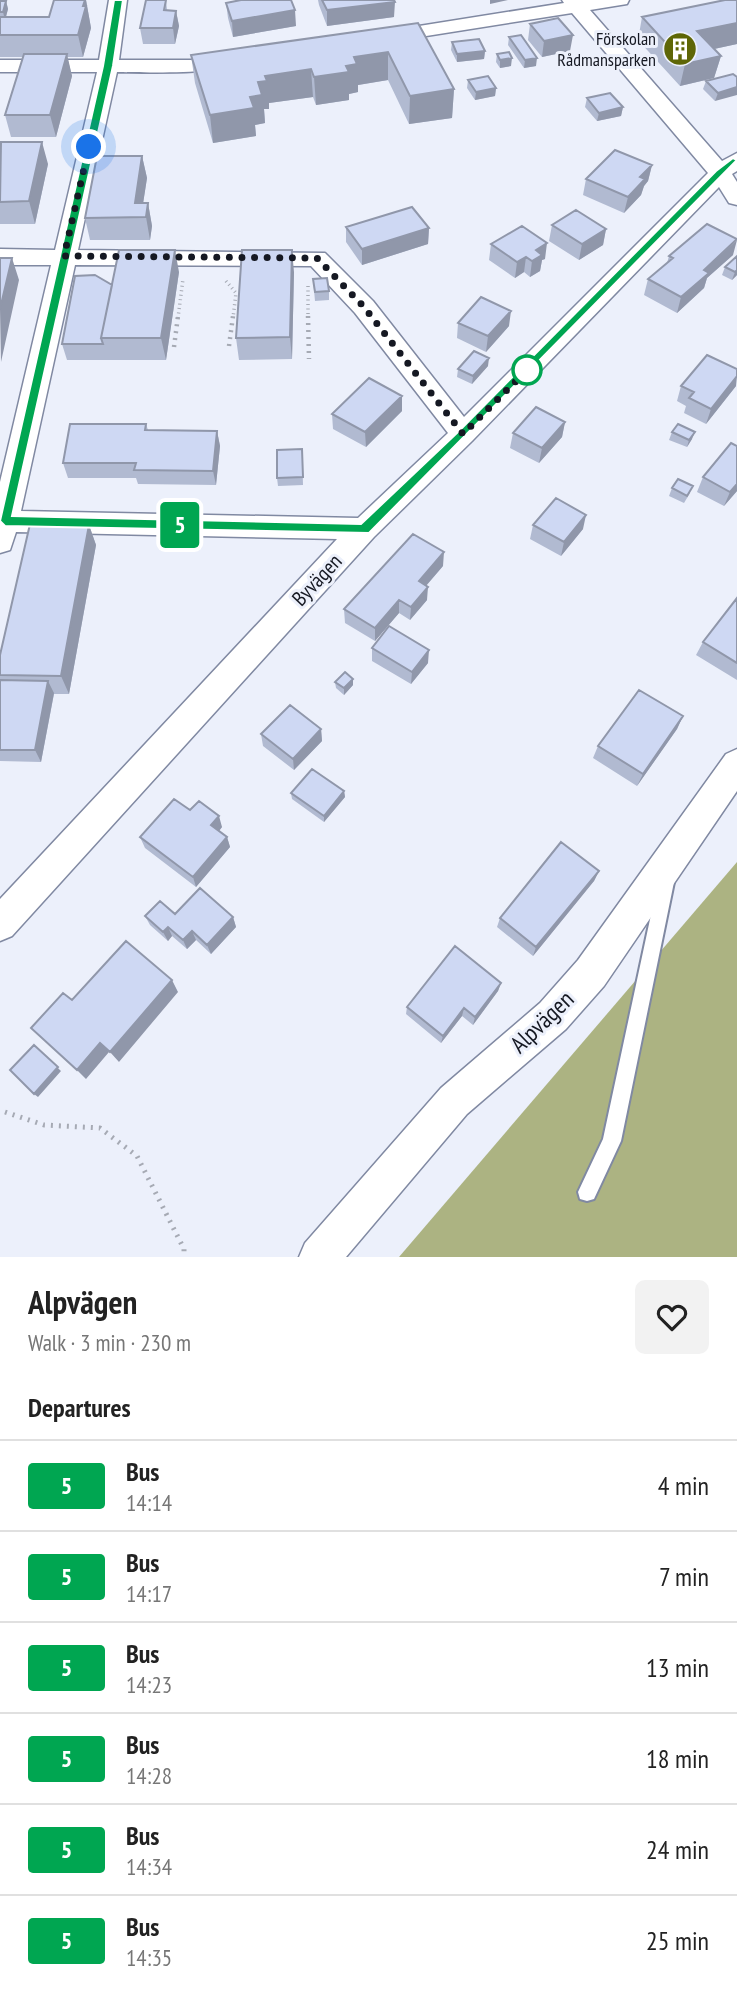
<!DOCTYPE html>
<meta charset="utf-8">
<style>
:root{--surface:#fff;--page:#f2f2f2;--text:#222;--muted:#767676;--line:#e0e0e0}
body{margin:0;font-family:"PT Sans Narrow",sans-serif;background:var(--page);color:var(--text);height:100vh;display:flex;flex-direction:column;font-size:26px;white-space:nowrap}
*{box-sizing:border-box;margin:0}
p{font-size:23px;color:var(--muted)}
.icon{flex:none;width:38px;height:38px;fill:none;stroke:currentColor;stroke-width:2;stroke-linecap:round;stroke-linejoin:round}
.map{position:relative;height:1257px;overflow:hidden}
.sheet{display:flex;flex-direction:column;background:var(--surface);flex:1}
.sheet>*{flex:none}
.badge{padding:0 14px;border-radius:5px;font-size:24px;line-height:46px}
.you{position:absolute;width:35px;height:35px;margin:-18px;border:5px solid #fff;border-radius:50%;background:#1a73e8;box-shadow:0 0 0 10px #1a73e833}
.map>.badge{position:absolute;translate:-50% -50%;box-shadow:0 0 0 4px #fff}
h2{padding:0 28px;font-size:26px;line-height:63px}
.round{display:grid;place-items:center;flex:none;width:74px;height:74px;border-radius:10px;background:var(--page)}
.overview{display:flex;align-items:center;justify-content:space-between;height:119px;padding:0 28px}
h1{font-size:33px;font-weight:700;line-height:52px}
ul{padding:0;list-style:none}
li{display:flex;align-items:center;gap:21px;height:91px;padding:0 28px;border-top:2px solid var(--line)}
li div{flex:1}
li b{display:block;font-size:26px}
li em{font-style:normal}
li .badge{min-width:77px;font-weight:700;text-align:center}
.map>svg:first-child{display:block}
</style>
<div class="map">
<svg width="737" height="1257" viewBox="0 0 737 1257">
<rect width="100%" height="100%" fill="#ecf0fb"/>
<path fill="#acb382" d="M737,862V1257H399Z"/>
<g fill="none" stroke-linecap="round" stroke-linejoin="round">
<g stroke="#8089a2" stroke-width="4">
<path id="service" d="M666,874L672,877L674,882L621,1141L594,1199L587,1201L580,1199L578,1192L603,1139L658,882L660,877Z"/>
</g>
<g stroke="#8089a2" stroke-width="3">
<path id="minor" d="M109,0H127L119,60H192L232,54L242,60C230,76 139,72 117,72L78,250L325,253L373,301L464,417L708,173L572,13L382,43L372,37L375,33L564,3L562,0H629L627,4L590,10L722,161L737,153V171L732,174L737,182V205L729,203L719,187L472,441L374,537L12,936L0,941V899L337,539L16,532L10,550L0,553V482L51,265H0V249L55,250L97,72H0V60H99ZM75,265L311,266L355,313L448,433L358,518L21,511Z
M737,749V791L604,986L566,1029L467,1114L346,1257H299L305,1243L441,1088L540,1003L578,960L726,754Z"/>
</g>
<path stroke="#a6aab4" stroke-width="3.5" stroke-dasharray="1 3.5" stroke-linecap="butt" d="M226,281L236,293L233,318
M308,286V318
M178,318L183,279"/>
<path stroke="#a6aab4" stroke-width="4.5" stroke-dasharray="2 5" stroke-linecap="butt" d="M308,316L309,359
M229,346L233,316
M174,347L178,316"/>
<path stroke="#a6aab4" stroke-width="5" stroke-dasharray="2 6" stroke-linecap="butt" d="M5,1112L44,1125L100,1128L137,1156L184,1249V1257"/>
<use href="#service" fill="#fff" fill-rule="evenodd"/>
<use href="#minor" fill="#fff" fill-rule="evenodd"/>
</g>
<path fill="#b1bad1" d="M54,0H86L91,28L83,57H67L72,76L56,137H11L5,115L23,57H0V1H6L8,9L6,17H49Z
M166,0L167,10L176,11L179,26L175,44H143L140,28Z
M318,0H394V17L327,26L319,5Z
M226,3L296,26L233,37L228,18Z
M642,17L737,44L714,49L721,56L714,78L680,86L638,40Z
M418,23L454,89L452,118L409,124L388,80L358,85V92L349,94V100L316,105L313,97L269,103V109H264L265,123L255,125L256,136L213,143L195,83L191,55Z
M530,24L570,51L542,57L528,40Z
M509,37L536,66L524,68L508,45Z
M452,42L485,51L484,59L457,62L451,50Z
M497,54L511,66L500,68L496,62Z
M737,77L715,101L703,89L706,81Z
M468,80L496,88L495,96L475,100L467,88Z
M587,98L623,107L621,116L597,121L585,107Z
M0,145L48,164L35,224H0Z
M142,156L147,178L143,203H148L152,226L150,240H90L85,218Z
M652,165L648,181L644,186L641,195L624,213L583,195L586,179Z
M552,225L606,229L603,245L579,260L549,241Z
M346,227L429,228L428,244L362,265L346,242Z
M491,244L545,259L542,260L540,271L530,277L524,272L515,278L489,260Z
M733,255L707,278L704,288L677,313L644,295L648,279L667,263L669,256Z
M737,256V275L732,280L722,275L725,267Z
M179,272L166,360H67L62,344L112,285Z
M294,272L292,359L239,360L236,338Z
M313,279L329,291V300L315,301Z
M458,323L509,326L486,352L457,338Z
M488,366L472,384L457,377L458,369Z
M681,386H736L706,424L684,413L686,406L677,401Z
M402,396V411L366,447L333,429L332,414Z
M565,422L562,437L539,463L510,448L513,433Z
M146,424L148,430L217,431L220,446L216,485L138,484L136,478H68L63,463Z
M672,432L692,439L687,447L669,440Z
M302,449L303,485L278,486L277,478Z
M703,477L737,491L724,506L697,492Z
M672,488L690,493L684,503L669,496Z
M89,525L96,545L69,694H54L41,762L0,761V655Z
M533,525L583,529L561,556L530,539Z
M443,566L426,586L427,600L410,620L399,613L375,641L345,623L344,609Z
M737,598V680L696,655L703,642Z
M372,648L428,663L411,684L372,661Z
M353,679V685L344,695L336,688L335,682Z
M683,716L677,729L637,786L593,758L598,746Z
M321,729L322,741L294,770L263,746L261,734Z
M344,791L345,797L324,822L292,799L291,793Z
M190,810L222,827L219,831L227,837L230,847L196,887L145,848L140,837Z
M599,871L594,881L533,956L497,927L500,918Z
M175,914L233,917L236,927L211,954L196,940L187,949L172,936L168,941L150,925L145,916Z
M501,983L498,991L473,1025L462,1016L441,1043L406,1014L407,1007Z"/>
<path fill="#9097aa" d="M85,0H86L91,28L83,57L78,35Z
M490,0H508L490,4Z
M6,1L8,9L5,20L3,12Z
M395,2L394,17L327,26V10Z
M295,10L296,26L233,37L232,21Z
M176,11L179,26L175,44L173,28Z
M737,23V44L691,54L697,31Z
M573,35L570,51L542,57L544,41Z
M485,51L484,59L457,62V54Z
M388,52V80L358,85V92L349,94V100L316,105L314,77L354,57Z
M67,54L72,76L56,137L50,115Z
M721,56L714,78L680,86L685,64Z
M512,58L511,66L500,68V60Z
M537,58L536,66L524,68L525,60Z
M311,69L313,97L269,103V109H264L265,123L255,125L256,136L213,143L210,115L250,97L258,82L265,76Z
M737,87V95L715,101L718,93Z
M496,88L495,96L475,100L476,92Z
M454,89L452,118L409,124L410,96Z
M623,107L621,116L597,121L599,113Z
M42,142L48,164L35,224L29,201Z
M142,156L147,178L141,217L135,203Z
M652,165L648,181L644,186L641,195L624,213L628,197L640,177Z
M148,203L152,226L150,240L146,217Z
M429,228L428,244L362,265V249Z
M606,229L603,245L579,260L582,244Z
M737,240L733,255L707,278L704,288L677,313L681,297L704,270Z
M547,243L545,259L542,260L540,271L530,277L532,261L536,250Z
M175,250L179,272L166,360L161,338Z
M292,250L294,272L292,359L290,337Z
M526,257L524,272L515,278L517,262Z
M12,258L19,280L1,362L0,309Z
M737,270V275L732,280L735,272Z
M511,311L509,326L486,352L488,336Z
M489,358L488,366L472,384L473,376Z
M737,376L736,386L706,424L711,409Z
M402,396V411L366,447L365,432Z
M565,422L562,437L539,463L542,448Z
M217,431L220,446L216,485L213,471Z
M695,432L692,439L687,447L689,440Z
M737,484V491L724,506L730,492Z
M586,515L583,529L561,556L564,542Z
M89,525L96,545L69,694L61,676Z
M444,552L443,566L418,595L419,581Z
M428,587L427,600L410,620L411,607Z
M399,600V613L375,641V628Z
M429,650L428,663L411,684L412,672Z
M353,679V685L344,695V688Z
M48,681L54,693L41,762L35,750Z
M683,716L677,729L637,786L643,774Z
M321,729L322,741L294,770L293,759Z
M344,791L345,797L324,822V816Z
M219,816L222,827L215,836L211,825Z
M227,837L230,847L196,887L193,877Z
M599,871L594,881L533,956L536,947Z
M233,917L236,927L211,954L207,945Z
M168,927L172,936L168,941L163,932Z
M192,931L196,940L187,949L183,940Z
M172,980L178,992L119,1062L110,1052Z
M501,983L498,991L473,1025L475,1017Z
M464,1008L462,1016L441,1043L443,1036Z
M100,1043L109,1052L86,1079L77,1070Z
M34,1045L61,1071L38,1097L34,1094Z"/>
<path fill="#ced8f3" stroke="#9097aa" stroke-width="2" d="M54,0H85L83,6H86L78,35H0V17H49Z
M146,0H166L164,10L176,11L173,28H140Z
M241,0H291L295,10L232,21L226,3Z
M322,0H394L395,2L327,10Z
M725,0H737V23L697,31L721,56L685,64L642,17Z
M0,1H6L3,12H0Z
M558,18L573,35L544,41L530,24Z
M418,23L454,89L410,96L388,52L354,57L357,64L346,66L349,72L314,77L311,69L265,76L267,81L258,82L262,95L250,97L254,108L210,115L191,55Z
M521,35L537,58L525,60L509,37Z
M479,39L485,51L457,54L452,42Z
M509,52L512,58L500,60L497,54Z
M24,54H67L50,115H5Z
M733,74L737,77V87L718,93L706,81Z
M488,76L496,88L476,92L468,80Z
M610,93L623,107L599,113L587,98Z
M1,142H42L29,201L0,202Z
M615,150L652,165L640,177L645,179L628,197L586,179Z
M97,156H142L135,203H148L146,217L85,218Z
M412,207L429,228L362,249L346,227Z
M576,210L606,229L582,244L552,225Z
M707,224L737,239L704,270L709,273L681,297L648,279L673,258L669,256Z
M522,226L547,243L536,250L542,255L532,261L526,257L517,262L491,244Z
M119,250H175L161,338H101Z
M242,250H292L290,337L236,338Z
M737,256V270L735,272L725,267Z
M0,258H12L0,309Z
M95,275L112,285L101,338L103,344H62L75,276Z
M327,278L329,291L315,292L313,279Z
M481,297L511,311L488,336L458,323Z
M474,351L489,358L473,376L458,369Z
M707,355L737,369V376L711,409L689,398L694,392L681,386Z
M369,378L402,396L365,432L332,414Z
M536,407L565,422L542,448L513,433Z
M70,424H146L145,430L217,431L213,471L134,470L136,463H63Z
M678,424L695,432L689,440L672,432Z
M731,443L737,446V484L730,492L703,477Z
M302,449L303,477L277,478V450Z
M678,479L693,486L687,496L672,488Z
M556,498L586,515L564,542L533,525Z
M30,524L89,525L61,676L0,675V655Z
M413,534L444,552L419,581L428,587L411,607L399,600L375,628L344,609Z
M737,598V663L703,642Z
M389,626L429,650L412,672L372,648Z
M345,672L353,679L344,688L335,682Z
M0,680L48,681L35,750H0Z
M639,690L683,716L643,774L598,746Z
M290,705L321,729L293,759L261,734Z
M312,769L344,791L324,816L291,793Z
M174,799L190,810L199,801L219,816L211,825L227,837L193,877L140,837Z
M561,842L599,871L536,947L500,918Z
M200,888L233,917L207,945L192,931L183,940L168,927L163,932L145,916L160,901L175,914Z
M126,941L172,980L110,1052L100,1043L77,1070L31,1028L63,993L72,1000Z
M455,946L501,983L475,1017L464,1008L443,1036L407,1007Z
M34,1045L58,1067L34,1094L10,1070Z"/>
<path fill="#00a651" stroke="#fff" stroke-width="2" d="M114,0H123L113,66L12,516L361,524L459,431L716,171L733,158L737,160L369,533L5,526L0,521L103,66Z"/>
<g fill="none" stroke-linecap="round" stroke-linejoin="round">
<path stroke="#151822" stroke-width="7" stroke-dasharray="0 12.6" d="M89,147L64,256L317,258L364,307L463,434L527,370"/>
</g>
<defs>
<g id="building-disc" transform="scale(1.75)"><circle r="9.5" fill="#5e6606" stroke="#ecf0fb"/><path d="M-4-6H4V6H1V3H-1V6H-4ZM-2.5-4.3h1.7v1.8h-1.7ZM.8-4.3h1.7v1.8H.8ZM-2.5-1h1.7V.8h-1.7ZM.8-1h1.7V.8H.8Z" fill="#fff"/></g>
</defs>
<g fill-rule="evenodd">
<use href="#building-disc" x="680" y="49"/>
</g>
<circle fill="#fff" stroke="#00a651" stroke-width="3.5" cx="527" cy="370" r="14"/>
<g text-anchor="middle" stroke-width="6" stroke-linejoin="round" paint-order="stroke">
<g font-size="18" fill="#151822" stroke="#ecf0fb" text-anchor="end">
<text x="656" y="45">Förskolan<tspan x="656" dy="21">Rådmansparken</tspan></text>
</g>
<g font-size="21" fill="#151822" stroke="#ecf0fb">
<text transform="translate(317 580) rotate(-47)" y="7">Byvägen</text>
</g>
<g font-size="24" fill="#151822" stroke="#ecf0fb">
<text transform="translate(542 1022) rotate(-44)" y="8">Alpvägen</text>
</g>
</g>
</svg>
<div class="you" style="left:89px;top:147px"></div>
<b class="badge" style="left:180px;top:525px;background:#00a651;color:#fff">5</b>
</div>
<section class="sheet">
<div class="overview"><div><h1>Alpvägen</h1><p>Walk · 3 min · 230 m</p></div><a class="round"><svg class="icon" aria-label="heart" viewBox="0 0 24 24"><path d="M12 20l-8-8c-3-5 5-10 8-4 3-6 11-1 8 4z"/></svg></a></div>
<h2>Departures</h2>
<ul>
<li><span class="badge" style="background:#00a651;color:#fff">5</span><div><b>Bus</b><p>14:14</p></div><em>4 min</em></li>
<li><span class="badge" style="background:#00a651;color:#fff">5</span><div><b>Bus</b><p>14:17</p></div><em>7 min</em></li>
<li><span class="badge" style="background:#00a651;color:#fff">5</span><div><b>Bus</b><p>14:23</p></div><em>13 min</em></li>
<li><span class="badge" style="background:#00a651;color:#fff">5</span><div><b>Bus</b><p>14:28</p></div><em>18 min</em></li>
<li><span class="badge" style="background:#00a651;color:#fff">5</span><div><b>Bus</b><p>14:34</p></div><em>24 min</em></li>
<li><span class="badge" style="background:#00a651;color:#fff">5</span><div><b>Bus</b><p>14:35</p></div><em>25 min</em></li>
</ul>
</section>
